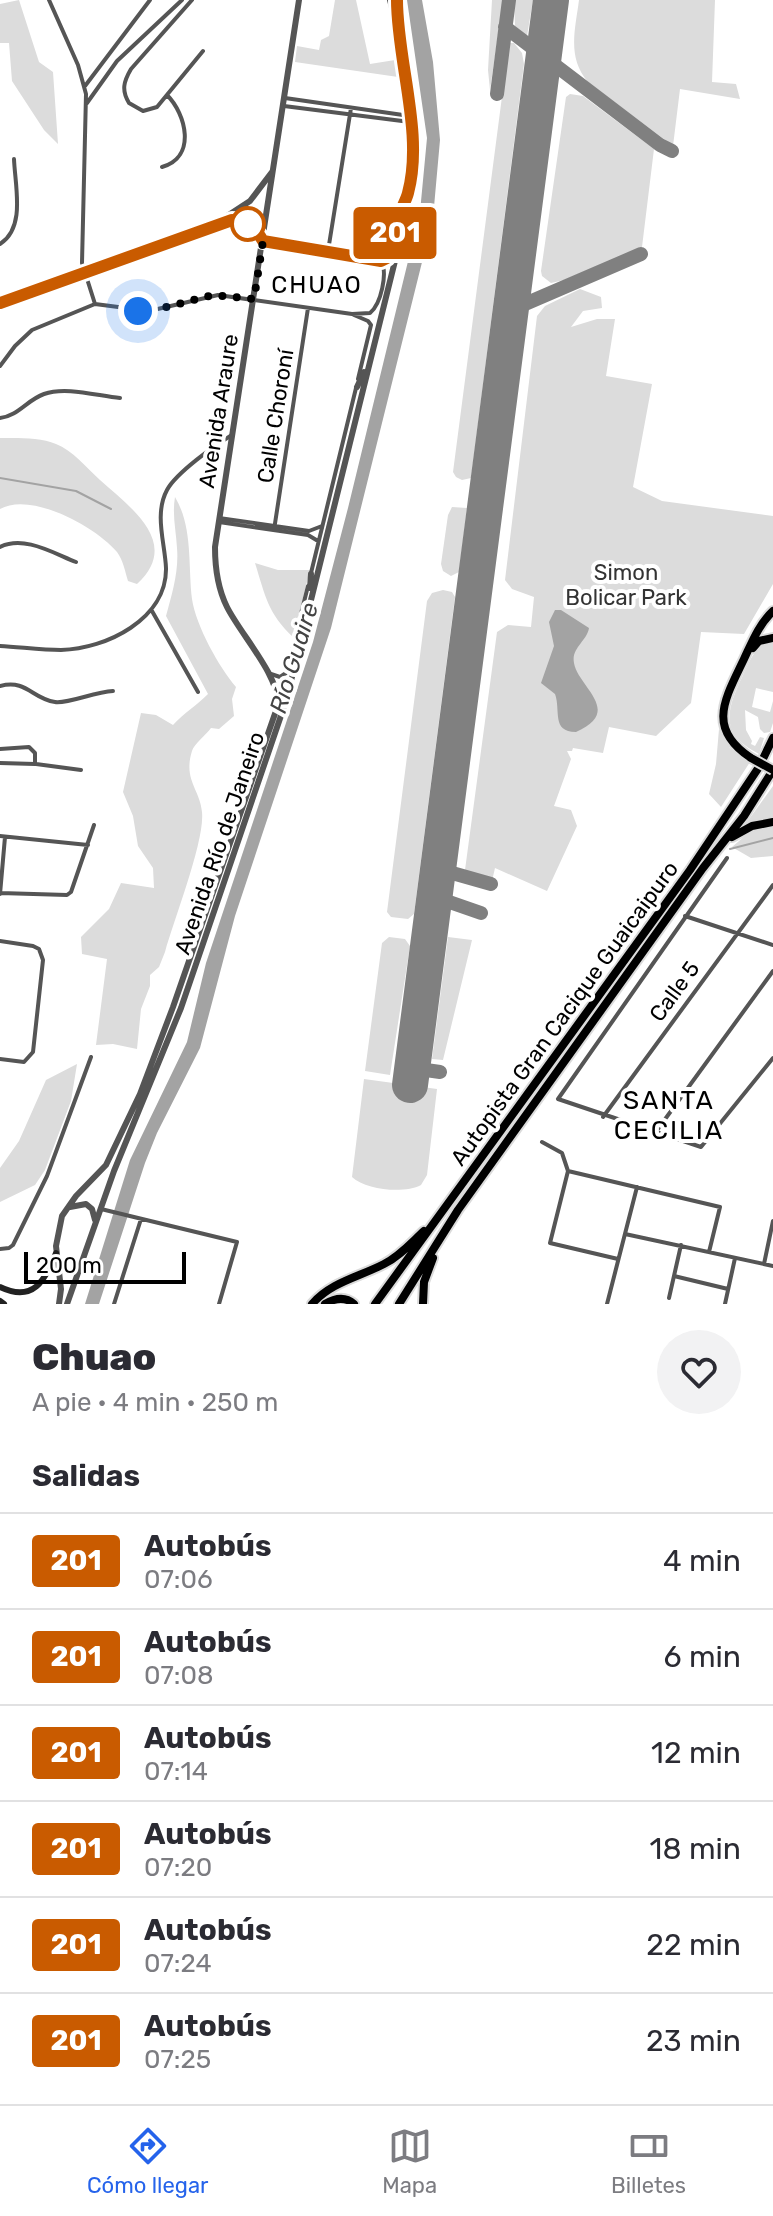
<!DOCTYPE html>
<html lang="es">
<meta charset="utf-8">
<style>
:root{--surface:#fff;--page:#f2f2f3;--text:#2b2b33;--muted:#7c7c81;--line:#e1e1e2;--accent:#2563eb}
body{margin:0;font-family:Rubik,sans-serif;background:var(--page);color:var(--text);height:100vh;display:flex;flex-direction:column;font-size:30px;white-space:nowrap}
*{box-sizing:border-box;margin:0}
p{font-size:26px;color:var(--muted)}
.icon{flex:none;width:44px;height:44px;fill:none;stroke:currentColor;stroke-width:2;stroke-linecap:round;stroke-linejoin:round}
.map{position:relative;height:1304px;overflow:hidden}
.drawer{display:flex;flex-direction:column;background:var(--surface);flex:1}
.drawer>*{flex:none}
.badge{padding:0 16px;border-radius:6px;font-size:28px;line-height:52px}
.scale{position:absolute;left:24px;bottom:20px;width:162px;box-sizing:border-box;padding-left:8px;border:4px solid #000;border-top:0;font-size:22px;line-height:28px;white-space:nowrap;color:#000;-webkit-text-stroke:6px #fff;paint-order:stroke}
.you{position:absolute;width:40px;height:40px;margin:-20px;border:6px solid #fff;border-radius:50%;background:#1a73e8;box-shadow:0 0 0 12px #1a73e833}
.map>.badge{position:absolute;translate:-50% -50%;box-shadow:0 0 0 4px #fff}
h2{padding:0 32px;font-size:30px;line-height:72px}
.round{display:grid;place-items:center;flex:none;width:84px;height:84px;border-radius:42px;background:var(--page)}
.headline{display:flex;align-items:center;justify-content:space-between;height:136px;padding:0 32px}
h1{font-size:38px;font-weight:800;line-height:60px}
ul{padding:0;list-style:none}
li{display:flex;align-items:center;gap:24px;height:96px;padding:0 32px;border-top:2px solid var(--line)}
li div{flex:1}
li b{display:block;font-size:30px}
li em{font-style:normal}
li .badge{min-width:88px;font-weight:700;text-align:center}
.tab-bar{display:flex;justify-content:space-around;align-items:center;height:112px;border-top:2px solid var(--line);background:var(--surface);font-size:22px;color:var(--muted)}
.tab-bar a{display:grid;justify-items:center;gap:4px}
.tab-bar .selected{color:var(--accent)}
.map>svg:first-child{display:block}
</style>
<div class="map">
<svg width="773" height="1304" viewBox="0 0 773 1304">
<rect width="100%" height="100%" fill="#fff"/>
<path fill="#dcdcdc" d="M19,0L39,62L53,72L58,144L44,130L12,81L9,43H0V4Z
M335,0H356L370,64L395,60L398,77L295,62L297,46L319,50L321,40L329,36Z
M492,0H503L490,90L488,70Z
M514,0H533L527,36L515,26Z
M579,0H715L712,82L736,84L740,99L680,89L673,146L588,82C567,57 575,31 579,0Z
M509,43H514L522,53L524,64L471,478L462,480L456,477L453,472Z
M570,94L583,96L654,149L642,247L564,280L551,283L542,276L541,271L566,97Z
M580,289L601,297L602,308L583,311L571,327L597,319H615L606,376L652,384L633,487L662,501L773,516V584L744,634L701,632L691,703L656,736L609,727L603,753L573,748L572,751H567L571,759L554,806L571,810L577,826L547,891L495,868L492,881L465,870L497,632L508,625L531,627L534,597L512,589L505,580L537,316L545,306Z
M0,438C17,438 40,437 56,444C72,450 87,468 100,480C130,507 182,543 137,584L128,581C125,571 123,560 117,552C96,527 31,491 0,509Z
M175,497C193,527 188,565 192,599C196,626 219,667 236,687L232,699L234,716L219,729L211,728C206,735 194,744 192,751C183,780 200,789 202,812C205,841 174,919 165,952L159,967L150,975V986L141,1009L137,1049L113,1044L96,1045L107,959L82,954L81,937L109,909L121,883L154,888L153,868L138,846L133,816L123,792L141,713L156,715L173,725C184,713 196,706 208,694L166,616C172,594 179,571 177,548C176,530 172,515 175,497Z
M452,507L467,508L459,572L451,576L443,571L441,564L448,515Z
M255,563L278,570H310L293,637C268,614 265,595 255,563Z
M443,590L452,592L455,597L414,914L408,919L391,917L387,912L427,601L432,593Z
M773,642V692L756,688L752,707L770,712L773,701V723L770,732L764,733L760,729L758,717L745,710L746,730L752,741L751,744L755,746L760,737L764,738L759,754C719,734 726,711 743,675C748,664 753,652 763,643Z
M719,729L730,748L750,762L721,807L709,794L716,764Z
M773,786V817L744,826Z
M773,826V856L751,858L732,847L752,830Z
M389,937L405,939L410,946L390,1075L365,1071L382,943Z
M448,937L472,940L443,1060L432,1059Z
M77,1064L71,1101L45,1170L35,1185L0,1202V1168L19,1141L46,1080Z
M364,1079L437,1089L427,1175L421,1185C404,1194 366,1190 352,1177Z"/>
<path fill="#a3a3a3" d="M407,0H422L433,62L440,140L433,218L331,628L235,916L200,1048L157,1133L145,1163L99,1304H85L130,1160L187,1042L206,963L313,642L348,508L420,212L427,138Z
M555,610H561L589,628C587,641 571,648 574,663C578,687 624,711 576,732C551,732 561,710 555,694L541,683L554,646L549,622Z"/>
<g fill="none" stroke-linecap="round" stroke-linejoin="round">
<path stroke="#a3a3a3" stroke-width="2" d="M0,478L76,491L111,509
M730,849L773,838"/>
<path stroke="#808080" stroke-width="14" d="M505,27L660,145L672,151
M497,94L509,0
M511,310L641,254
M438,869L491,884
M435,897L481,913
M412,1068L440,1072"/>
<path stroke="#808080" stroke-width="36" d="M410,1085L551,0"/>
<g stroke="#dbdbdb" stroke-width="12">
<path id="motorway" d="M753,648L759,641L773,638
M751,758C706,728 725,699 744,659C752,642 759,624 773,611
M732,837L752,826L773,822
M312,1304C331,1282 359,1277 384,1264C400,1256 411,1243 424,1231
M325,1304C335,1298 345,1296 354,1304
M375,1304L690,870L759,767L773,738
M399,1304L458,1210L703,868L744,816L773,770
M423,1304L424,1282L433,1258"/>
</g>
<path stroke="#555" stroke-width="4" d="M49,0L78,65L86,94L82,263L95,304
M192,0L131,69C124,81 121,90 129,103L143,111L157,107L203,51
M85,86L150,0
M285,98L410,116
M87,103L117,61L182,0
M284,106L410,122
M162,167C197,157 186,114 167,95
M0,244C26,228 15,186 14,159
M328,251L351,108
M354,315L368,321L371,325L358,379
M0,366L15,346L32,330L95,304L149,311L218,295L352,314L370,313C381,304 388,273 381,261
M0,418C18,416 27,400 44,394C66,386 98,396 120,398
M219,518L309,531L322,526
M219,522L308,535L318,541
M274,530L308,308
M0,547C24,535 53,553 76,562
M311,573L356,388
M152,611L198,692
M0,646C20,647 41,650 61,650C106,649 167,619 166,568C165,543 154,514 167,490C176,473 215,445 232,435
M271,674L280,677L286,673L308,586
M0,686C27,679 32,699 55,702C68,704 94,692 113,691
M0,749L29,747L35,753V764L0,763
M36,764L81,770
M0,836L88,845
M727,858L558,1099L701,1147L773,1058
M0,893L67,895L71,892L94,825
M0,894L5,837
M685,916L773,945
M0,941L33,946L39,949L43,960L33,1052L24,1062L0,1059
M603,1117L773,885
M655,1133L773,971
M542,1142L562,1153L568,1171L550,1243L618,1259
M568,1171L720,1207L709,1252
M101,1209L237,1242L219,1304
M625,1234L773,1266
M0,1249L9,1248L13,1245L47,1176L91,1057
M764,1264L773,1221
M674,1276L728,1289
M669,1298L681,1245
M114,1304L141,1219
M607,1304L637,1187
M725,1304L735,1258"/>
<path stroke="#555" stroke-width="6" d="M397,16V0
M0,298L224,218L250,201L272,172
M0,303L226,223L239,226L263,241L381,261L390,256L398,217L405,201
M357,387L364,372
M310,588L311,574
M70,1207L86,1204L92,1209L95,1220
M59,1304L61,1289L56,1246L62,1216L76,1196L106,1165L140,1094L173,1007L278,705C279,675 241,635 227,607C218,589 215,567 215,547L299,0
M67,1304L114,1171L181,1008L286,701L393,269C402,233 411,196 412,159C414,114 402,44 390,0"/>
<path stroke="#222" stroke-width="6" d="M0,1287C33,1303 45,1281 56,1253
M0,1301L4,1304"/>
<use href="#motorway" stroke="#000" stroke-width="8"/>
<g stroke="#dbdbdb" stroke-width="12" stroke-linecap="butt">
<path id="motorway-bridge" d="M751,758L773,770"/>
</g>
<use href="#motorway-bridge" stroke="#000" stroke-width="8"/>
</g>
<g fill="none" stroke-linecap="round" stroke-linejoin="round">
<g stroke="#fff" stroke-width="18">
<path id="line" d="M0,303L232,220C246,220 257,230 263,241L381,261L387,258C395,246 394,230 399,216C401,208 406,201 408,193C424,134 397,61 397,0"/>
</g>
<use href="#line" stroke="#c95b00" stroke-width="12"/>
<path stroke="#000" stroke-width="8" stroke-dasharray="0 14.4" d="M138,311L155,310L213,295L254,299L263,241L247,230L248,224"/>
</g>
<circle fill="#fff" stroke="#c95b00" stroke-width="4" cx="248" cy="224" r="16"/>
<g text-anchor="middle" stroke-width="8" stroke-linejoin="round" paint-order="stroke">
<g font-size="22" fill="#000" stroke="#fff">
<text transform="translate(218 411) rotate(-81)" y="8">Avenida Araure</text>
<text transform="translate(275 416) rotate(-81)" y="8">Calle Choroní</text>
<text transform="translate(219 843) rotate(-71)" y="8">Avenida Río de Janeiro</text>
<text transform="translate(674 991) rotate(-54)" y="8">Calle 5</text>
<text transform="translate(564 1013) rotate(-54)" y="8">Autopista Gran Cacique Guaicaipuro</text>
</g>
<g font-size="22" fill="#333" stroke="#fff">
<text x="626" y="580">Simon<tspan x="626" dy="25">Bolicar Park</tspan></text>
</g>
<g font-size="24" letter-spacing="2" fill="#000" stroke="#fff">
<text x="317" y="293">CHUAO</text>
</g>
<g font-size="24" font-style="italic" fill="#444" stroke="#fff">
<text transform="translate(294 658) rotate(-73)" y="8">Río Guaire</text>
</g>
<g font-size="26" letter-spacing="2" fill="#000" stroke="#fff">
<text x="669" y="1109">SANTA<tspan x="669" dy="30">CECILIA</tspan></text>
</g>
</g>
</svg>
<div class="scale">200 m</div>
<div class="you" style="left:138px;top:311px"></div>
<b class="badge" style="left:395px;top:233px;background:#c95b00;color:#fff">201</b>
</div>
<section class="drawer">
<div class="headline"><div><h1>Chuao</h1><p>A pie · 4 min · 250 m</p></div><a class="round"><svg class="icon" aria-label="heart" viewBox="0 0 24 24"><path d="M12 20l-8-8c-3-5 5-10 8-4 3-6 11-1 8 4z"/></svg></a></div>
<h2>Salidas</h2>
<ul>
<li><span class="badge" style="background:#c95b00;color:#fff">201</span><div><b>Autobús</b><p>07:06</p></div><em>4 min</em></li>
<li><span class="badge" style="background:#c95b00;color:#fff">201</span><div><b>Autobús</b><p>07:08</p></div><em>6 min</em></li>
<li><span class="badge" style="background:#c95b00;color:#fff">201</span><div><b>Autobús</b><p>07:14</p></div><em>12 min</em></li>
<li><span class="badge" style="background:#c95b00;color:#fff">201</span><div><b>Autobús</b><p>07:20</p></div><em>18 min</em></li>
<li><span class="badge" style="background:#c95b00;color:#fff">201</span><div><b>Autobús</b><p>07:24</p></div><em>22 min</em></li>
<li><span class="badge" style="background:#c95b00;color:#fff">201</span><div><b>Autobús</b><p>07:25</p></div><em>23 min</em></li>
</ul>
</section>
<nav class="tab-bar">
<a class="selected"><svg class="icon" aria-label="directions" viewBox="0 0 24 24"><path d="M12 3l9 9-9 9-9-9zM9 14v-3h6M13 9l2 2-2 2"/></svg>Cómo llegar</a>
<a><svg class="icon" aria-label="map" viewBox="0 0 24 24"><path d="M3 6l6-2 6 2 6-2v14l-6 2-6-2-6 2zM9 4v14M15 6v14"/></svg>Mapa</a>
<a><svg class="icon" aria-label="tickets" viewBox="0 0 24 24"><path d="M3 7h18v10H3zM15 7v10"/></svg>Billetes</a>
</nav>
